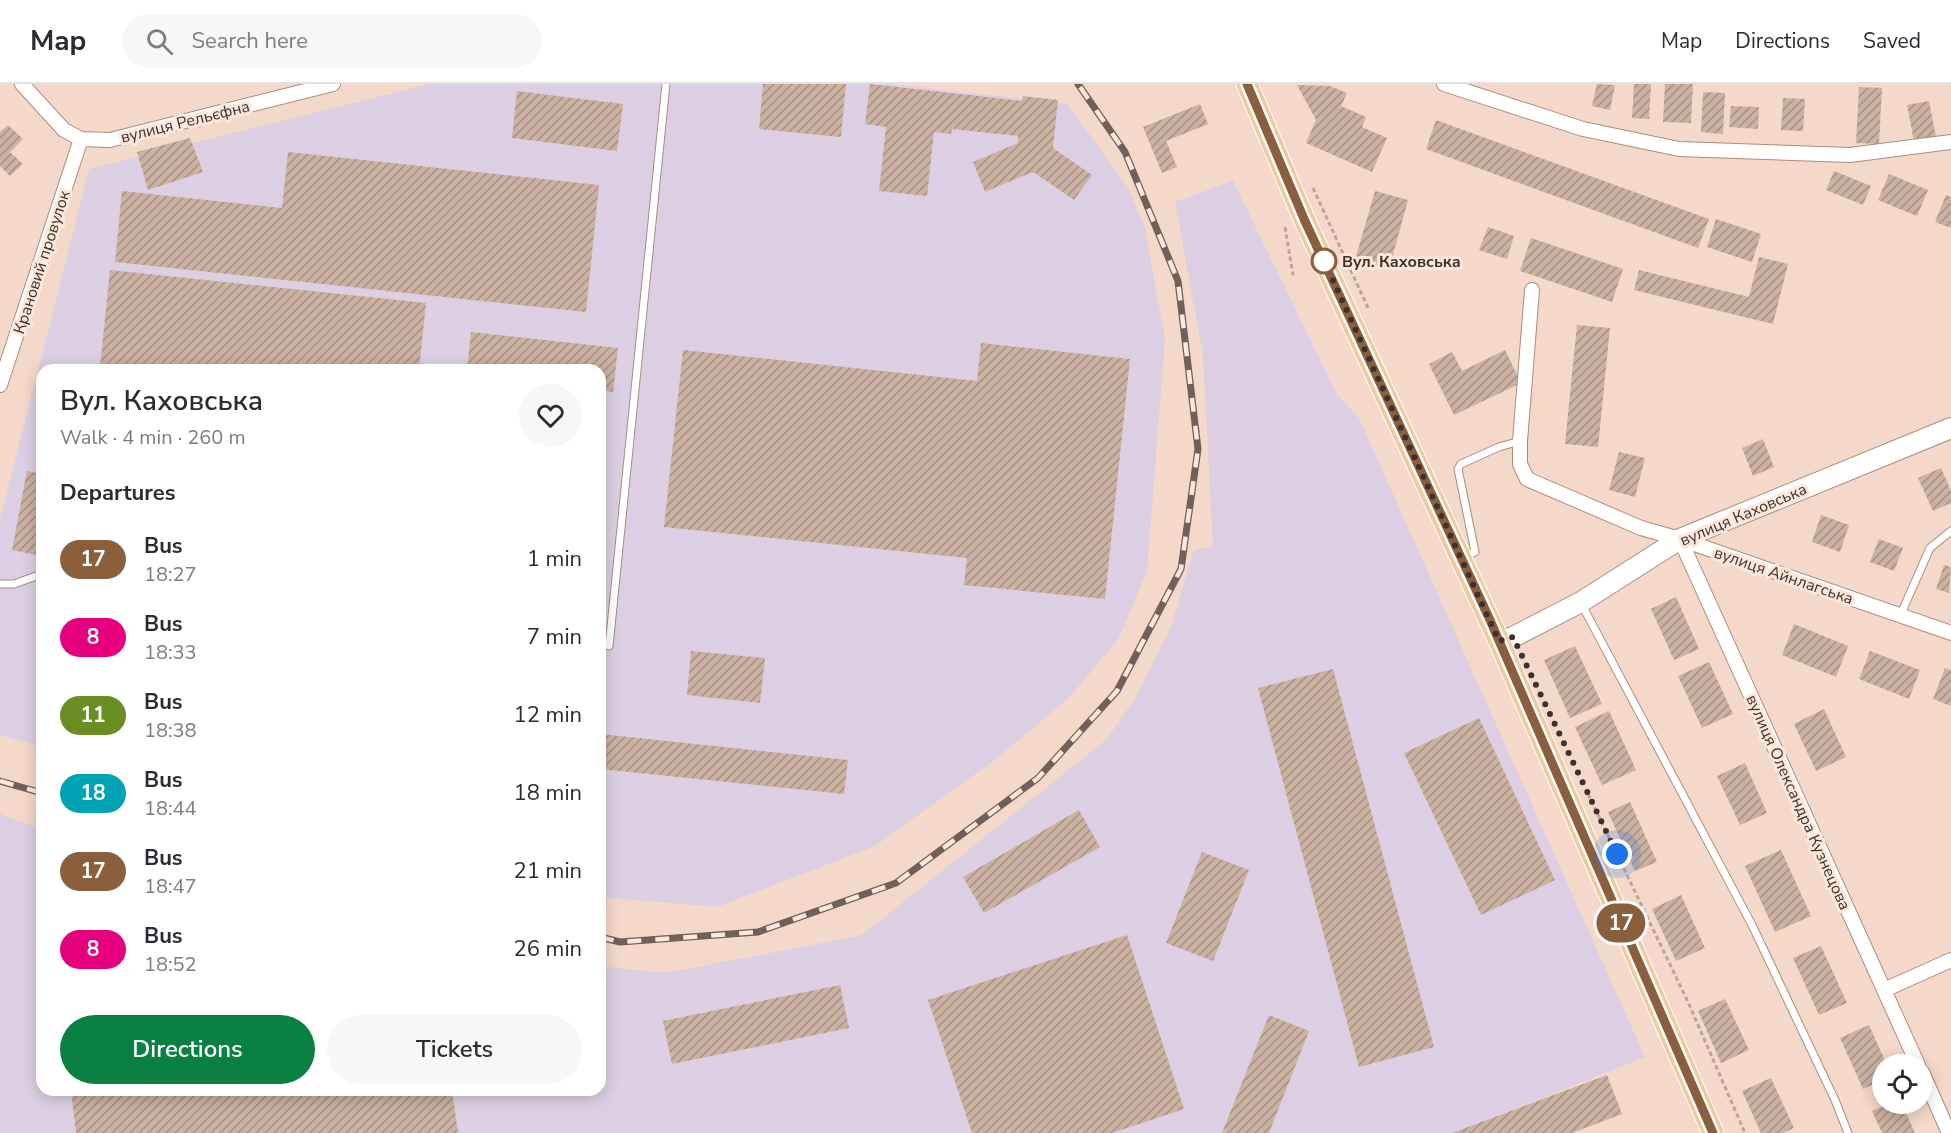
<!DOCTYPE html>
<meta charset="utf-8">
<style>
:root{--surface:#fff;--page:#f7f7f7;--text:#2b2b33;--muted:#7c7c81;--line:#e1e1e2;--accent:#0b8043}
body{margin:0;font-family:"Nunito Sans",sans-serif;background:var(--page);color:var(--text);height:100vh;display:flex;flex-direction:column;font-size:22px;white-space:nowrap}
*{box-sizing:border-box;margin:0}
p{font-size:20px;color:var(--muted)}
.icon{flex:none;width:33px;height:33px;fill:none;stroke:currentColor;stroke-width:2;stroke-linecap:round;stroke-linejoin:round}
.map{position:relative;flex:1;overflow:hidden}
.details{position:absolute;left:36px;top:280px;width:570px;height:732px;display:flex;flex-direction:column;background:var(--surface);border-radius:18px;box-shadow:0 3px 15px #0003}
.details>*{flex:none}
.badge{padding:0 12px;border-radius:20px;font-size:21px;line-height:39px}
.controls{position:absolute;left:1872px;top:970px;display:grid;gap:12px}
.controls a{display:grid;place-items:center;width:60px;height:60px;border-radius:50%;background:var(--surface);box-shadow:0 3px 15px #0003;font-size:30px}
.you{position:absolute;width:30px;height:30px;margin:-15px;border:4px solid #fff;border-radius:50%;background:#1a73e8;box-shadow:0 0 0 9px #1a73e833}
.map>.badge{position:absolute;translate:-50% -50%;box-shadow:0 0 0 3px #fff}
h2{padding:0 24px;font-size:22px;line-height:54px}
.round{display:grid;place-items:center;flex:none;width:63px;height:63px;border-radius:32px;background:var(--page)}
.summary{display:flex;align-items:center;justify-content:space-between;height:102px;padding:0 24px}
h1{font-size:28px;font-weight:600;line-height:45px}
.action{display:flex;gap:12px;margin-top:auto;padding:12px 24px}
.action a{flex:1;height:69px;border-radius:36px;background:var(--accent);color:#fff;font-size:24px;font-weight:600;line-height:69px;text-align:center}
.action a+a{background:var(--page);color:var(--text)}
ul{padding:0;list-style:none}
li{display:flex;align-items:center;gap:18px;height:78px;padding:0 24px}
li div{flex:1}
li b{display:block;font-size:22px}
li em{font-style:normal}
li .badge{min-width:66px;font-weight:700;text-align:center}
header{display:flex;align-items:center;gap:36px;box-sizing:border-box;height:84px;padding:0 30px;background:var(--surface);border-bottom:2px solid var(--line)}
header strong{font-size:28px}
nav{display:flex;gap:33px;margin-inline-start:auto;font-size:21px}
.search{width:420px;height:54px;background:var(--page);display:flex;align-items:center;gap:15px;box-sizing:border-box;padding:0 21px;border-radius:33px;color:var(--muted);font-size:22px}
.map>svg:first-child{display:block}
</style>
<header>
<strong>Map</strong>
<div class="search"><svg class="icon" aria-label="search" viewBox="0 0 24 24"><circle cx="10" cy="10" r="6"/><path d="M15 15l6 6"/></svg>Search here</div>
<nav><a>Map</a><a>Directions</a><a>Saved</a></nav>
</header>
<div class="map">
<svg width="1951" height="1049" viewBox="0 0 1951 1049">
<defs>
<pattern id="building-hatch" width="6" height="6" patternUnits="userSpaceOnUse" patternTransform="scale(1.5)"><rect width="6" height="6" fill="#cbb1a1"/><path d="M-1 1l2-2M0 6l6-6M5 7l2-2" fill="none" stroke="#a69183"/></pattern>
</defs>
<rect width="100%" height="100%" fill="#f4d8c9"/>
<path fill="#dccfe3" d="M430,0H889L1067,20L1127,102L1144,141L1165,254L1147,487L1119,554L1069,614L995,676L875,762L717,823L600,813V286H42V663L0,651V436L89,85Z
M1233,97L1337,310L1359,334L1645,973L1454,1049H0V730L42,745V1006H600V882L666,889L862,851L1106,656L1136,613L1171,543L1194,465L1213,464L1203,271L1175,118Z"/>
<path fill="url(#building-hatch)" d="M763,0H846L841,53L759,45Z
M870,0L1022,17L1023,12L1058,16L1053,64L1092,91L1074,116L1035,89H1030L985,108L973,78L1018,59V52L952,45L951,50L934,48L927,112L879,107L886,43L865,40Z
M1597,0L1615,1L1610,26L1592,22Z
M1634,0H1651L1649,35L1632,34Z
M1665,0H1693L1691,39L1663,38Z
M1297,1L1330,2L1347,9L1341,22L1366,33L1362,43L1387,54L1372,88L1306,59L1316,36Z
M1859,3L1882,4L1879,60L1856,59Z
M517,7L623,20L617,67L512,54Z
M1703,8L1725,9L1723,50L1701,48Z
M1783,14L1805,15L1803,47L1781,46Z
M1929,17L1936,53L1914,57L1907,21Z
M1200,20L1208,40L1166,57L1177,83L1162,89L1143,43Z
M1731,22L1759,23L1758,45L1729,43Z
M1436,36L1709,135L1698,164L1426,65Z
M8,41L23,55L10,68L23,80L10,92L0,82V48Z
M190,54L203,88L148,106L137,68Z
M288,68L599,101L586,228L115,178L122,107L282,124Z
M1834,87L1871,102L1863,121L1826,106Z
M1889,90L1928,106L1917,132L1878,116Z
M1375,107L1408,116L1389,185L1355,176Z
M1946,111L1951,113V144L1935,138Z
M1716,135L1761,150L1752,178L1707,163Z
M1488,143L1514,152L1507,175L1479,166Z
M1531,154L1623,185L1612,218L1520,187Z
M1759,173L1788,180L1773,240L1634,206L1639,186L1749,213Z
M110,186L426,219L419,286H136L100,283Z
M1577,241L1610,244L1598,363L1565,360Z
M471,248L618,264L613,308L600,306V286H467Z
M981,259L1130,275L1105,515L964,501L967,474L664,443L683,266L977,297Z
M1505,266L1521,299L1454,331L1429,280L1452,268L1462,287Z
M1763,355L1774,383L1753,392L1742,364Z
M1619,368L1645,374L1635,413L1609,406Z
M1941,384L1951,407V419L1933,427L1918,394Z
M27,387L42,390V472L12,466Z
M1821,431L1849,441L1840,468L1812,458Z
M1879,455L1903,464L1894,487L1870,478Z
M1944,481L1951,483L1949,509L1936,505Z
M1676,513L1699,565L1674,576L1651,525Z
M1794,540L1848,562L1836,593L1782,571Z
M1575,562L1602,620L1570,634L1544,576Z
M691,567L765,574L760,619L687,611Z
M1870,567L1920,586L1909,615L1859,595Z
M1709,578L1733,630L1702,644L1678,592Z
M1945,584L1951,586V622L1933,615Z
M1333,585L1434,963L1359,983L1258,604Z
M1824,625L1846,673L1816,687L1794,640Z
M1609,627L1636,686L1602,701L1575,643Z
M1479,634L1555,796L1481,831L1404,669Z
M600,650L848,676L844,710L600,685Z
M1745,679L1767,729L1740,741L1717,692Z
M1630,718L1657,778L1635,787L1608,728Z
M1079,726L1100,763L984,829L963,793Z
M1781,766L1811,832L1775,848L1745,782Z
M1202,768L1249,786L1213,877L1166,859Z
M1681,811L1705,864L1676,877L1652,825Z
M1127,851L1184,1025L1112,1049H972L928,916Z
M1821,862L1847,919L1819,931L1793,874Z
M840,901L849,944L672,980L663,937Z
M1725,915L1749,966L1721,979L1698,927Z
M600,922L606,946L600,947Z
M1269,931L1309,947L1269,1049H1222Z
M1869,941L1887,981H1882V997L1863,1005L1840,954Z
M1607,991L1622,1030L1572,1049H1452Z
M1771,994L1794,1044L1783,1049H1761L1742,1007Z
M71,1006H452L458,1049H76Z
M1887,1020H1902L1915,1049H1882L1872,1027Z"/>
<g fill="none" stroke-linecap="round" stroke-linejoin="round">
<g stroke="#a88d80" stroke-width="9">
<path id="lane" d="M1464,473L1475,468L1458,385L1461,380L1499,363L1520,357
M0,500H14L42,490
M1582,521L1752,841L1835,1016L1848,1049
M1900,532L1930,464L1951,447
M609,562L666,0"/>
</g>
<g stroke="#a88d80" stroke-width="16">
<path id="street" d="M22,0L64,46L81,55L110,56L333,0
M1444,0L1583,45L1679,65L1850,71L1951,58
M1532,206L1520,357V380L1527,395L1641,444L1680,455L1951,549
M0,301L81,55
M1680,455L1918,981
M1884,906L1951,876
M1922,988L1949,1049"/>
</g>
<g stroke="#a88d80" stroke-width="22">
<path id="secondary" d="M1499,557L1513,553L1581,518L1680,455L1951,344"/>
</g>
<g stroke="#fff" stroke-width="23">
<path id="primary" d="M1247,0L1304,135L1499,557L1713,1049"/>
</g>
<path stroke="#bba498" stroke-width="3" stroke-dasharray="4.5 3" stroke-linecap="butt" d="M1313,104L1369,226
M1285,143L1293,191
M1588,710L1689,920L1745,1049"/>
<use href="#lane" stroke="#fff" stroke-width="7"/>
<use href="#street" stroke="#fff" stroke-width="14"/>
<use href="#secondary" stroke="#fff" stroke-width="20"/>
<use href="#primary" stroke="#efca9e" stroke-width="21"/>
<g stroke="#706059" stroke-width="7">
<path id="rail" d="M0,697L42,709
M600,853L620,858L758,848L896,799L1038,694L1117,607L1181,485L1198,365L1178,197L1125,68L1078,0"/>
</g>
<use href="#rail" stroke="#fde6da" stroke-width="4.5" stroke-dasharray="14" stroke-linecap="butt"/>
</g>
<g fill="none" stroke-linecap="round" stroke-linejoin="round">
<g stroke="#fff" stroke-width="14">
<path id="line" d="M1247,0L1304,135L1490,536L1713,1049"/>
</g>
<use href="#line" stroke="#8b5e3c" stroke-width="9"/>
<path stroke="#3c312c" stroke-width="6" stroke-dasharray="0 10.8" d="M1324,177L1499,557L1513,553L1617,770"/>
</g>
<circle fill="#fff" stroke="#8b5e3c" stroke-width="3" cx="1324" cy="177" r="12"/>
<g text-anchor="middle" stroke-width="6" stroke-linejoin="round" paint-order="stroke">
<g font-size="16" fill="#3c312c" stroke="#fde6da">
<text transform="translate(185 37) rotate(-14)" y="6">вулиця Рельєфна</text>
<text transform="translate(41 178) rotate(-72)" y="6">Крановий провулок</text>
<text transform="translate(1743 430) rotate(-23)" y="6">вулиця Каховська</text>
<text transform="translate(1784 491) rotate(19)" y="6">вулиця Айнлагська</text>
<text transform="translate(1799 718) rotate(66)" y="6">вулиця Олександра Кузнецова</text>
</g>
<g font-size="16" font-weight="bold" fill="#3c312c" stroke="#fde6da" text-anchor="start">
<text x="1342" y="183">Вул. Каховська</text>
</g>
</g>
</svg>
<div class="controls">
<a><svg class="icon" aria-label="locate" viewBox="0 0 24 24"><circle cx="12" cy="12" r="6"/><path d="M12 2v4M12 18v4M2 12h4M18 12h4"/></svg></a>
</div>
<div class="you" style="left:1617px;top:770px"></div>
<b class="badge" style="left:1621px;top:839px;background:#8b5e3c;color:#fff">17</b>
<section class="details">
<div class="summary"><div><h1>Вул. Каховська</h1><p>Walk · 4 min · 260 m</p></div><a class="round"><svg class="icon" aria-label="heart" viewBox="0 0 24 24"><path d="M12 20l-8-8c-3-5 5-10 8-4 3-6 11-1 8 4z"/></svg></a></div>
<h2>Departures</h2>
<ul>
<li><span class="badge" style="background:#8b5e3c;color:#fff">17</span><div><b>Bus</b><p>18:27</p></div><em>1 min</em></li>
<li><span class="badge" style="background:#e6007e;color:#fff">8</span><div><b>Bus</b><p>18:33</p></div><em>7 min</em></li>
<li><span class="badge" style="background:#6b8e23;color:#fff">11</span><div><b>Bus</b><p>18:38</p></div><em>12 min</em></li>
<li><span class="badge" style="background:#00a3b4;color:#fff">18</span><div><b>Bus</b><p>18:44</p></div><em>18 min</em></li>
<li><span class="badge" style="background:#8b5e3c;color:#fff">17</span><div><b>Bus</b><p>18:47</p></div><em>21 min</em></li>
<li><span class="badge" style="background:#e6007e;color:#fff">8</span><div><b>Bus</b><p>18:52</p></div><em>26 min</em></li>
</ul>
<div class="action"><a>Directions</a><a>Tickets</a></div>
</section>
</div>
